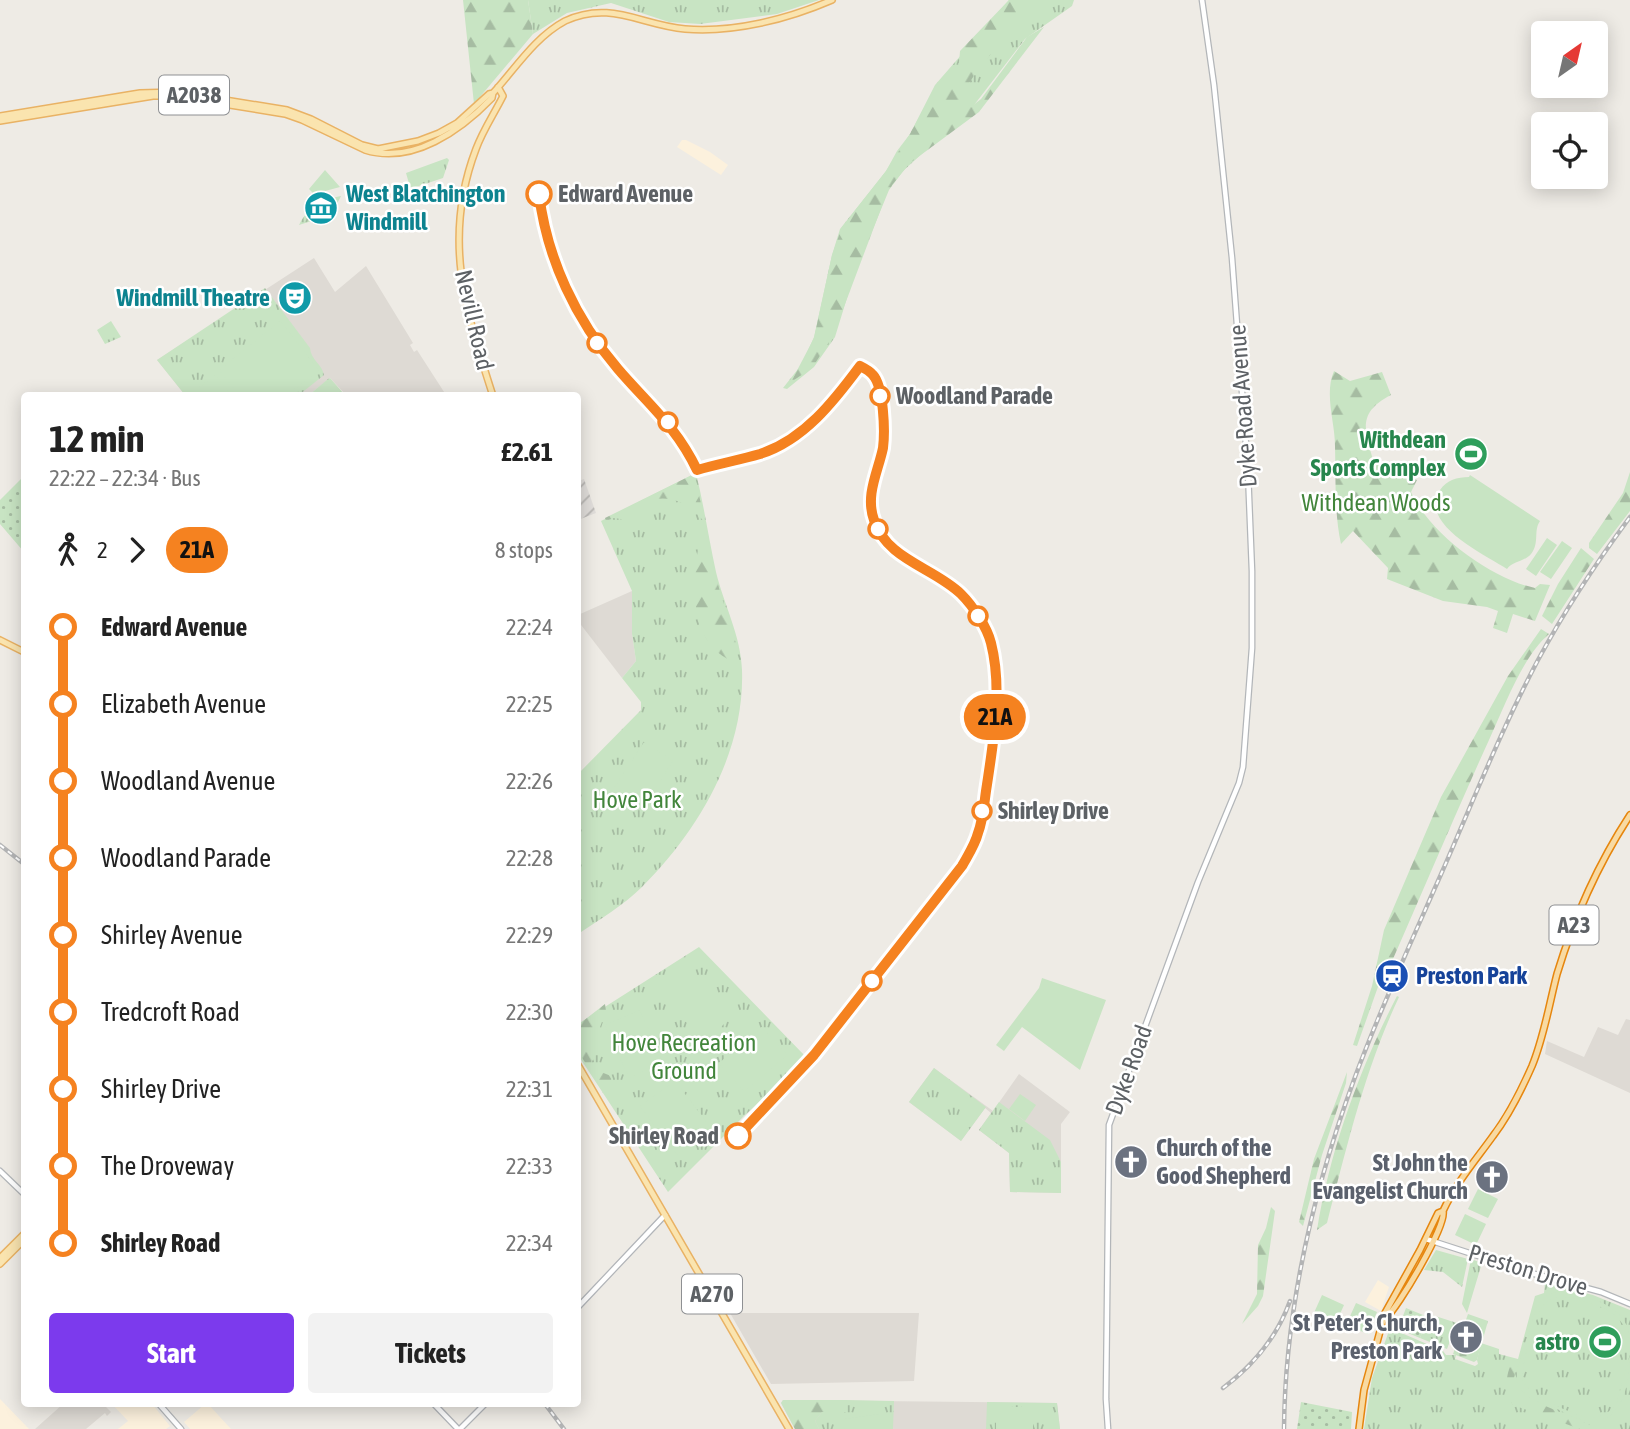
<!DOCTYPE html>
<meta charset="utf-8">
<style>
:root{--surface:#fff;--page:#f2f2f2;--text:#222;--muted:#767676;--accent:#7c3aed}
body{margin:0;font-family:"Asap Condensed",sans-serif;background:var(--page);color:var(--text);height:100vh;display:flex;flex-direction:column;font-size:26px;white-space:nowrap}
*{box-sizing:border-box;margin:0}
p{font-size:23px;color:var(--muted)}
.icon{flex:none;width:38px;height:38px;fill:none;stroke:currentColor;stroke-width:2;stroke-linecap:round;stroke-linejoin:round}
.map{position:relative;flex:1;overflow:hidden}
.sheet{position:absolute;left:21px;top:392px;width:560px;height:1015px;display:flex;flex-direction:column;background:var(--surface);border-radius:7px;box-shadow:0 4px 18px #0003}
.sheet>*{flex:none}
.badge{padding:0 14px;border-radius:23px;font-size:24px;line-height:46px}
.needle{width:46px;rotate:34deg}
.buttons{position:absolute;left:1531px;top:21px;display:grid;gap:14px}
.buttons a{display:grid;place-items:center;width:77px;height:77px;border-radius:7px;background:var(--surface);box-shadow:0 4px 18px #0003;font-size:35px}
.map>.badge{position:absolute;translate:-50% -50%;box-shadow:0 0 0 4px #fff}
.legs{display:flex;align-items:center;gap:10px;height:77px;padding:0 28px;font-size:23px}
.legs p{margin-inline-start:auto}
.head{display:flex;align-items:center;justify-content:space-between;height:119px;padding:0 28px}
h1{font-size:38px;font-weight:700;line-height:52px}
.action{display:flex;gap:14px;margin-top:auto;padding:14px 28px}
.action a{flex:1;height:80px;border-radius:7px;background:var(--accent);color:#fff;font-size:28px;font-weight:700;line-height:80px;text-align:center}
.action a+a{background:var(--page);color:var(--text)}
ul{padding:0 28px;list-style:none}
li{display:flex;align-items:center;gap:24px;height:77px;font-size:26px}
li i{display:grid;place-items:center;width:10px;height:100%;margin:0 9px;background:currentColor}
li i::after{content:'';width:18px;height:18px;margin:-9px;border:5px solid;border-radius:50%;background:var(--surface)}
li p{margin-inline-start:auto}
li:first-child i{background:linear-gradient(#0000 50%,currentColor 0)}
li:last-child i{background:linear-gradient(currentColor 50%,#0000 0)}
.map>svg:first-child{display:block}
</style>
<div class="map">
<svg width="1630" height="1429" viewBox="0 0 1630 1429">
<defs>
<pattern id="industrial-furrows" width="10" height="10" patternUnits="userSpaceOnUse" patternTransform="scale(1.75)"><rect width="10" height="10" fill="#e0ddda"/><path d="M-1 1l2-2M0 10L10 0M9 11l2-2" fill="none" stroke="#b9b7b4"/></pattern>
<pattern id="grass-tufts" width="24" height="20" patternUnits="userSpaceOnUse" patternTransform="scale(1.75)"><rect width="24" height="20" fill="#c8e4c3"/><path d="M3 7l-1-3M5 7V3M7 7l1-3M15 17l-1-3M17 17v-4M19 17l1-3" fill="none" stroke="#a6bca2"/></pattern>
<pattern id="forest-firs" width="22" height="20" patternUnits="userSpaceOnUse" patternTransform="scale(1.75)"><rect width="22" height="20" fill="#c8e4c3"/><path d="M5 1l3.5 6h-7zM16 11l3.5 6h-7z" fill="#a6bca2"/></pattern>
<pattern id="cemetery-stones" width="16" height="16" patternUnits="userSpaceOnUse" patternTransform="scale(1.75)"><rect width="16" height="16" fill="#c8e4c3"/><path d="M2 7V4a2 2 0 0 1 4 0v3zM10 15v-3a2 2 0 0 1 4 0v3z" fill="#a6bca2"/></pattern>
<pattern id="garden-dots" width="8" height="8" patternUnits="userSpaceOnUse" patternTransform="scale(1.75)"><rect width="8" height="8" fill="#c8e4c3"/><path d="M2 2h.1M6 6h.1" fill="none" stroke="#a6bca2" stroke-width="1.8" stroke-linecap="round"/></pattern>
</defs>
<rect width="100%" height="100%" fill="#eeebe5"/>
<path fill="#fcf1dd" d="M682,140H686L710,152L728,165L721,175L677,147Z
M1378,1280L1389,1287L1381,1311L1365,1302Z
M0,1399L29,1429H0Z
M112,1404H152L170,1426L166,1429H118L128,1421Z
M205,1404H208L231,1429H190L184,1422Z"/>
<path fill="url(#industrial-furrows)" d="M584,479L596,513L578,520V481Z"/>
<path fill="#dedad4" d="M314,258L335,292L366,266L413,343L410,345L414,352L417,350L446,395H346L330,378L309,395H185L157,360Z
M632,591V634L636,661L622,678L578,621V615Z
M1626,1019L1630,1020V1093L1545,1054L1547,1041L1584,1057L1598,1027L1618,1035Z
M934,1068L993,1111L1019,1074L1070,1112L1061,1124V1193L1010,1192L1009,1153L979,1130L991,1113L985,1108L961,1141L909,1102Z
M730,1313H919L914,1381L771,1384Z
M783,1400L1057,1403L1060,1429H795L781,1403Z
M63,1404H103L111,1412L107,1416L105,1413L86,1429H35Z"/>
<path fill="url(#grass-tufts)" d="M528,0H819L777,14L700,24L669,22L611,3L567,13L533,34Z
M1009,0H1074L1072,6L1025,39L971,109L903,171L889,190L854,275L835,337L814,367L787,389L783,388L802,364L814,337L832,255L840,229L886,171L897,151L910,134L935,85Z
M447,158L449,160L443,178L413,188L410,187L406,173Z
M325,170L340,187L314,194L309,189Z
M341,196C334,213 316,220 299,225C308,207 321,200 341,196Z
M265,288L310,348C311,360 322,364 324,375L299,395H185L157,360Z
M111,321L121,337L105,344L97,330Z
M330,378L345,395H309L328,379Z
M696,473C704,506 709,540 716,572C724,605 741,636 742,670C745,752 699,830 642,887C624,905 599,920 578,934V774L641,710V702L622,678L636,661L632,634V591L601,521Z
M699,947L807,1058L744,1116L668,1192L578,1055V1024Z
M934,1068L986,1107L961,1141L909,1102Z
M999,1102L1050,1140L1061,1162V1193L1010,1192L1009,1153L979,1130Z
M1436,1250L1468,1259L1462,1287L1443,1272L1424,1270Z
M1471,1259L1482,1263L1467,1313L1462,1304Z
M1545,1283L1593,1295L1630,1310V1429H1364L1372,1378L1390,1328L1443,1351L1446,1355H1456L1455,1359L1475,1366L1478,1364L1477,1360L1481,1343L1499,1349V1354L1518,1359L1535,1296L1544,1293Z
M1429,1314L1457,1323L1447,1349L1420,1338Z
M846,1400L894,1401L893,1429H819L815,1421L822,1412H846Z
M987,1402L1057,1403L1060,1429H986Z"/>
<path fill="url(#forest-firs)" d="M463,0H528L533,34L474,104Z
M1009,0H1037L979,68L950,112L958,117L981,99L1027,37L1044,27L979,112L910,163L888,190L833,336L812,368L791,382L814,338L832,255L842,227L886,171L910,134L935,88L959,63L960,51Z
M1334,371L1350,381L1382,372L1391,395C1356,413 1365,431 1374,463L1417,480L1411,492C1429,533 1491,579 1535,588L1540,584L1550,585L1535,621L1513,614L1507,633L1493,628L1498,611L1487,607L1443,601L1387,579L1388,568L1353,531L1341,544C1334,511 1336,480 1335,446C1335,422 1324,394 1334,371Z
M1630,472V511L1597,554L1589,548V543L1623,493Z
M694,474L706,525C691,501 661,489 636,508C631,512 628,521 625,527L621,519L614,518L606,521L605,518Z
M704,541L708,545L719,588L738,650L736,658L732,661C689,643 691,582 699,545Z
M1581,548L1594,559L1552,624L1542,616L1558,584Z
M1541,629L1549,634C1522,657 1504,708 1489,740C1452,821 1418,903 1382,984H1379L1357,1046L1353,1045L1372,986L1384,930L1441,797L1508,676Z
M1397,996L1399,997C1365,1069 1347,1146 1327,1223L1317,1230C1330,1149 1360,1068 1397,996Z
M605,1004L606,1011L596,1038L595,1058L591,1062L601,1072L611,1076L612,1089L605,1095L578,1051V1025Z
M1347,1072L1346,1083L1322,1155L1303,1226L1299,1222L1314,1159Z
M1271,1207L1275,1211L1263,1296L1258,1306L1242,1324L1257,1294L1258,1245L1266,1228Z
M1511,1362L1518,1364L1513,1381L1519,1395L1600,1429H1580L1513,1405C1503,1390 1506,1379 1511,1362Z
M783,1400H846L847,1412H822L815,1421L819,1429H795L781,1403Z"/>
<path fill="url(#cemetery-stones)" d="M1468,1314L1488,1321L1477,1360L1474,1362L1453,1354L1459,1337L1463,1340L1475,1341L1476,1338L1462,1331Z"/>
<path fill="url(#garden-dots)" d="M24,476V552L0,524V500Z
M1406,1308L1428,1317L1420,1338L1398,1329Z
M1301,1402L1352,1412L1351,1429H1297Z"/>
<path fill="#c8e4c3" d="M280,321L319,370L287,395H239L219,370Z
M215,375L232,395H195L192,393Z
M1470,475L1540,521C1533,531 1540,543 1531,554C1524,562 1513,561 1507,569C1484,554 1418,524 1440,490C1447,480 1457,477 1469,477Z
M1547,538L1557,545L1536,576L1526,569Z
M1562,541L1572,548L1551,579L1540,572Z
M644,742L673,761L641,810L612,791Z
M690,968L735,1013L706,1042L661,997Z
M1042,978L1106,1000L1080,1070L1022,1027L1004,1051L996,1045L1039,988Z
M640,1010L663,1063L629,1078L605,1025Z
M762,1027L787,1055L744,1092L719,1063Z
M675,1081L712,1129L677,1155L640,1106Z
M1020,1094L1036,1105L1025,1121L1009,1109Z
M1478,1189L1498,1199L1488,1218L1468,1209Z
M1465,1214L1486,1224L1476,1245L1455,1235Z
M1556,1292C1586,1294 1630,1305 1630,1341C1625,1319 1610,1309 1589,1303C1579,1300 1563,1294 1553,1298C1547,1300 1544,1304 1541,1309C1535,1321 1519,1370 1523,1381C1528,1395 1578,1418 1593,1418C1602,1417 1609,1412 1616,1405L1630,1355C1630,1380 1624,1422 1591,1421C1579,1421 1566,1413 1555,1408C1542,1403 1521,1398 1517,1381C1515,1366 1526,1344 1530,1329C1535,1312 1537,1297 1556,1292Z
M1322,1295L1344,1305L1335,1325L1313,1315Z
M1356,1303L1377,1312L1368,1334L1346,1325Z
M996,1407H1033V1429H996Z
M879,1414L881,1429H845L844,1419Z"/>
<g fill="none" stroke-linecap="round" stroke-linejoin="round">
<g stroke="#b3b6b9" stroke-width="7">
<path id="tertiary" d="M0,1171L24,1194
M1426,1239L1531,1273L1601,1292L1630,1304
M159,1404L181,1429
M1108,1429L1106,1399L1109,1125L1198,882L1239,783L1243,767L1252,648V571L1248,472L1232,258L1214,85L1202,0"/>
</g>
<g stroke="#b2b5b9" stroke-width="7">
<path id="secondary" d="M578,1307L665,1215
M434,1404L458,1429
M460,1429L485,1404"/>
</g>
<g stroke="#e9b264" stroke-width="8">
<path id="primary" d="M0,116L140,93L176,92L287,110L311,119L362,145L378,149L418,141L439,133L457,123L489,94L493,93
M0,121L153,96H174L285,114L302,120L365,150C413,165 461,130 492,98L493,93C515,69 535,37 565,21C610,0 641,25 685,29C734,33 788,19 832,0
M493,396C465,309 442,238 476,149C483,130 494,114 503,96L498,87
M0,640L24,652
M578,1065L789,1429
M0,1258L24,1234
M0,1264L24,1240"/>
</g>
<g stroke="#e6860e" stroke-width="8">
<path id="trunk" d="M1385,1319C1398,1308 1447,1225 1443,1211
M1359,1429L1364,1390L1385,1313L1420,1250L1438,1213L1443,1211C1456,1183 1475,1161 1493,1136C1509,1115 1521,1091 1532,1066C1544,1037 1549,1005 1557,974C1574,918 1598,864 1630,815"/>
</g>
<use href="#tertiary" stroke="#fff" stroke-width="4.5"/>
<use href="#secondary" stroke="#fff" stroke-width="4.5"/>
<use href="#primary" stroke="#fae4af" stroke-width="5"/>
<use href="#trunk" stroke="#f8daa2" stroke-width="5"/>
<g stroke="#b3b4b5" stroke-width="4.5">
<path id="rail" d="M0,845L24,864
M1223,1388C1254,1365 1277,1337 1290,1301
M545,1404L564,1429
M1284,1429C1285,1310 1314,1188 1355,1077C1381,1007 1412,940 1442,872C1473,801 1502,728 1538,660C1565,610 1596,563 1630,517"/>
</g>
<use href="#rail" stroke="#fff" stroke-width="2" stroke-dasharray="5" stroke-linecap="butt"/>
</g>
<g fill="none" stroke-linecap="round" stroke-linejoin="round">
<g stroke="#fff" stroke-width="16">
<path id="line-1" d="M539,194C547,259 576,320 618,369C648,404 676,426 697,470C718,464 739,460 760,454C804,440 834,401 860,366C864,368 870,371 873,375C884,387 885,432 883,448C878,472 865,495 874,520C887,560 933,567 961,594C973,606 987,627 991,643C1003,690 993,744 986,791C984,805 983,820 978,833C975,845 968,855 962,866L814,1055L738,1136"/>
</g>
<use href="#line-1" stroke="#f58220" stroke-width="10"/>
</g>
<defs>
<g id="museum-disc" transform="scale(1.75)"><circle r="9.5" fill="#0f9aa8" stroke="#fff"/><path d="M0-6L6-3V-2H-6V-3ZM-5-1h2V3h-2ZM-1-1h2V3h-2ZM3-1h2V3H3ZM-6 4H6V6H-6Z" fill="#fff"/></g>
<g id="theatre-disc" transform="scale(1.75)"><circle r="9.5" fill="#0f9aa8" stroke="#fff"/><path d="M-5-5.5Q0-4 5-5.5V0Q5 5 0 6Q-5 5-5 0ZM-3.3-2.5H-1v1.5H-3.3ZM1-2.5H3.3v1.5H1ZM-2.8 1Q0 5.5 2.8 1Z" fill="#fff"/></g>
<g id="stadium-disc" transform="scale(1.75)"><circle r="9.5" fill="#2e9e5b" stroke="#fff"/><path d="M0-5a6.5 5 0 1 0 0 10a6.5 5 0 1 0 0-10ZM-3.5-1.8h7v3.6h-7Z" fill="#fff"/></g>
<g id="station-disc" transform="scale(1.75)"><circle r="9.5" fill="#1a4fb4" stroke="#fff"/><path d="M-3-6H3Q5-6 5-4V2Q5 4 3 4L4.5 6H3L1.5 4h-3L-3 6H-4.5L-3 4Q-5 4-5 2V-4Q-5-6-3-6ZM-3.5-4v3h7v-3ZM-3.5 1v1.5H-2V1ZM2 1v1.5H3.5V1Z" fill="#fff"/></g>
<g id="church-disc" transform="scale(1.75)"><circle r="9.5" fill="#6b7280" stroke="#fff"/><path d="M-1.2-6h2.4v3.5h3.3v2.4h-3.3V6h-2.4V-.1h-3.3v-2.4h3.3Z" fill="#fff"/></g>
</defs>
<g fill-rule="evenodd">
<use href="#museum-disc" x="321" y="208"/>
<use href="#theatre-disc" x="295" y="298"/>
<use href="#stadium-disc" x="1471" y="454"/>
<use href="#station-disc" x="1392" y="976"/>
<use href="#church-disc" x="1131" y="1162"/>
<use href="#church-disc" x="1492" y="1177"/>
<use href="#church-disc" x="1466" y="1337"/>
<use href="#stadium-disc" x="1605" y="1342"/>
</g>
<g fill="#fff" stroke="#f58220" stroke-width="3.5">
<circle cx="539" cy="194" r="12"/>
<circle cx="597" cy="343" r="9"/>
<circle cx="880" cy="396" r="9"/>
<circle cx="668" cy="422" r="9"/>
<circle cx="878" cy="529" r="9"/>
<circle cx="978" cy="616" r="9"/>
<circle cx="982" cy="811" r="9"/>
<circle cx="872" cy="981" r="9"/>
<circle cx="738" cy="1136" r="12"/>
</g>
<g text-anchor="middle" stroke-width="5" stroke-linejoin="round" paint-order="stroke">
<g fill="#fff" stroke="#8e9093" stroke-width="2">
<rect x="159" y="75.5" width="70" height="39" rx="5"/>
<rect x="1549.5" y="905.5" width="49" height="39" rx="5"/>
<rect x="682" y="1274.5" width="60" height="39" rx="5"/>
</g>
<g font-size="23" font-weight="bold" fill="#5d6165">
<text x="194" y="103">A2038</text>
<text x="1574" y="933">A23</text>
<text x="712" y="1302">A270</text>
</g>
<g font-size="24" font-weight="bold" fill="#0d838f" stroke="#fff" text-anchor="start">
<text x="346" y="202">West Blatchington<tspan x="346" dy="28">Windmill</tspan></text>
<text x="270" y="306" text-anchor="end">Windmill Theatre</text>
</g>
<g font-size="24" font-weight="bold" fill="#5d6165" stroke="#fff" text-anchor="start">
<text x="558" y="202">Edward Avenue</text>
<text x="896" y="404">Woodland Parade</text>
<text x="998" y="819">Shirley Drive</text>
<text x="719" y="1144" text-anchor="end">Shirley Road</text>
</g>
<g font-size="24" fill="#5d6165" stroke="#fff">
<text transform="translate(474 320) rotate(77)" y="8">Nevill Road</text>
<text transform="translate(1243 406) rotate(-94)" y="8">Dyke Road Avenue</text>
<text transform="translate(1129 1070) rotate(-70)" y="8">Dyke Road</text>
<text transform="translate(1528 1270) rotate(17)" y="8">Preston Drove</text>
</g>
<g font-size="24" font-weight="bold" fill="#27864d" stroke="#fff" text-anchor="end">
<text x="1446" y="448">Withdean<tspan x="1446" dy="28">Sports Complex</tspan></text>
<text x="1580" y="1350">astro</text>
</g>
<g font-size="24" fill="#42853b" stroke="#fff">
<text x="1376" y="511">Withdean Woods</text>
<text x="637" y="808">Hove Park</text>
<text x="684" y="1051">Hove Recreation<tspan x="684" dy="28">Ground</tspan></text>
</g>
<g font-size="24" font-weight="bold" fill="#164399" stroke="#fff" text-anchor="start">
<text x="1416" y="984">Preston Park</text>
</g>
<g font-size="24" font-weight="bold" fill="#5b616d" stroke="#fff" text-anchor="end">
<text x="1156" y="1156" text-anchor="start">Church of the<tspan x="1156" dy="28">Good Shepherd</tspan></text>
<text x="1468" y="1171">St John the<tspan x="1468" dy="28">Evangelist Church</tspan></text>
<text x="1442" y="1331">St Peter's Church,<tspan x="1442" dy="28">Preston Park</tspan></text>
</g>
</g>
</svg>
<div class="buttons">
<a><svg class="needle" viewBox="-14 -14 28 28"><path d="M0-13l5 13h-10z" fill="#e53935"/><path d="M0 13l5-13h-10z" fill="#767676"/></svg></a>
<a><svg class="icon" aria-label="locate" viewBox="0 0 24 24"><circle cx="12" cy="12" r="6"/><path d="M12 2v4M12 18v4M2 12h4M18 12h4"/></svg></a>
</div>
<b class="badge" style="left:995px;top:717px;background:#f58220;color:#111">21A</b>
<section class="sheet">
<div class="head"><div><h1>12 min</h1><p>22:22 – 22:34 · Bus</p></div><b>£2.61</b></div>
<div class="legs"><svg class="icon" aria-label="walk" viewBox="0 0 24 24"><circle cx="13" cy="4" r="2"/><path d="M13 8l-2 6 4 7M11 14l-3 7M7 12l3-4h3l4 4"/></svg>2<svg class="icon" aria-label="forward" viewBox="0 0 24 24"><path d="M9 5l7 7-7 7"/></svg><b class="badge" style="background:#f58220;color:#111">21A</b><p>8 stops</p></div>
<ul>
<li><i style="color:#f58220"></i><b>Edward Avenue</b><p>22:24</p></li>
<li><i style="color:#f58220"></i><span>Elizabeth Avenue</span><p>22:25</p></li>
<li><i style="color:#f58220"></i><span>Woodland Avenue</span><p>22:26</p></li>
<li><i style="color:#f58220"></i><span>Woodland Parade</span><p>22:28</p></li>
<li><i style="color:#f58220"></i><span>Shirley Avenue</span><p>22:29</p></li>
<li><i style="color:#f58220"></i><span>Tredcroft Road</span><p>22:30</p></li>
<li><i style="color:#f58220"></i><span>Shirley Drive</span><p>22:31</p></li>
<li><i style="color:#f58220"></i><span>The Droveway</span><p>22:33</p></li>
<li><i style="color:#f58220"></i><b>Shirley Road</b><p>22:34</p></li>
</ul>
<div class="action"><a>Start</a><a>Tickets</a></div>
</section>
</div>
